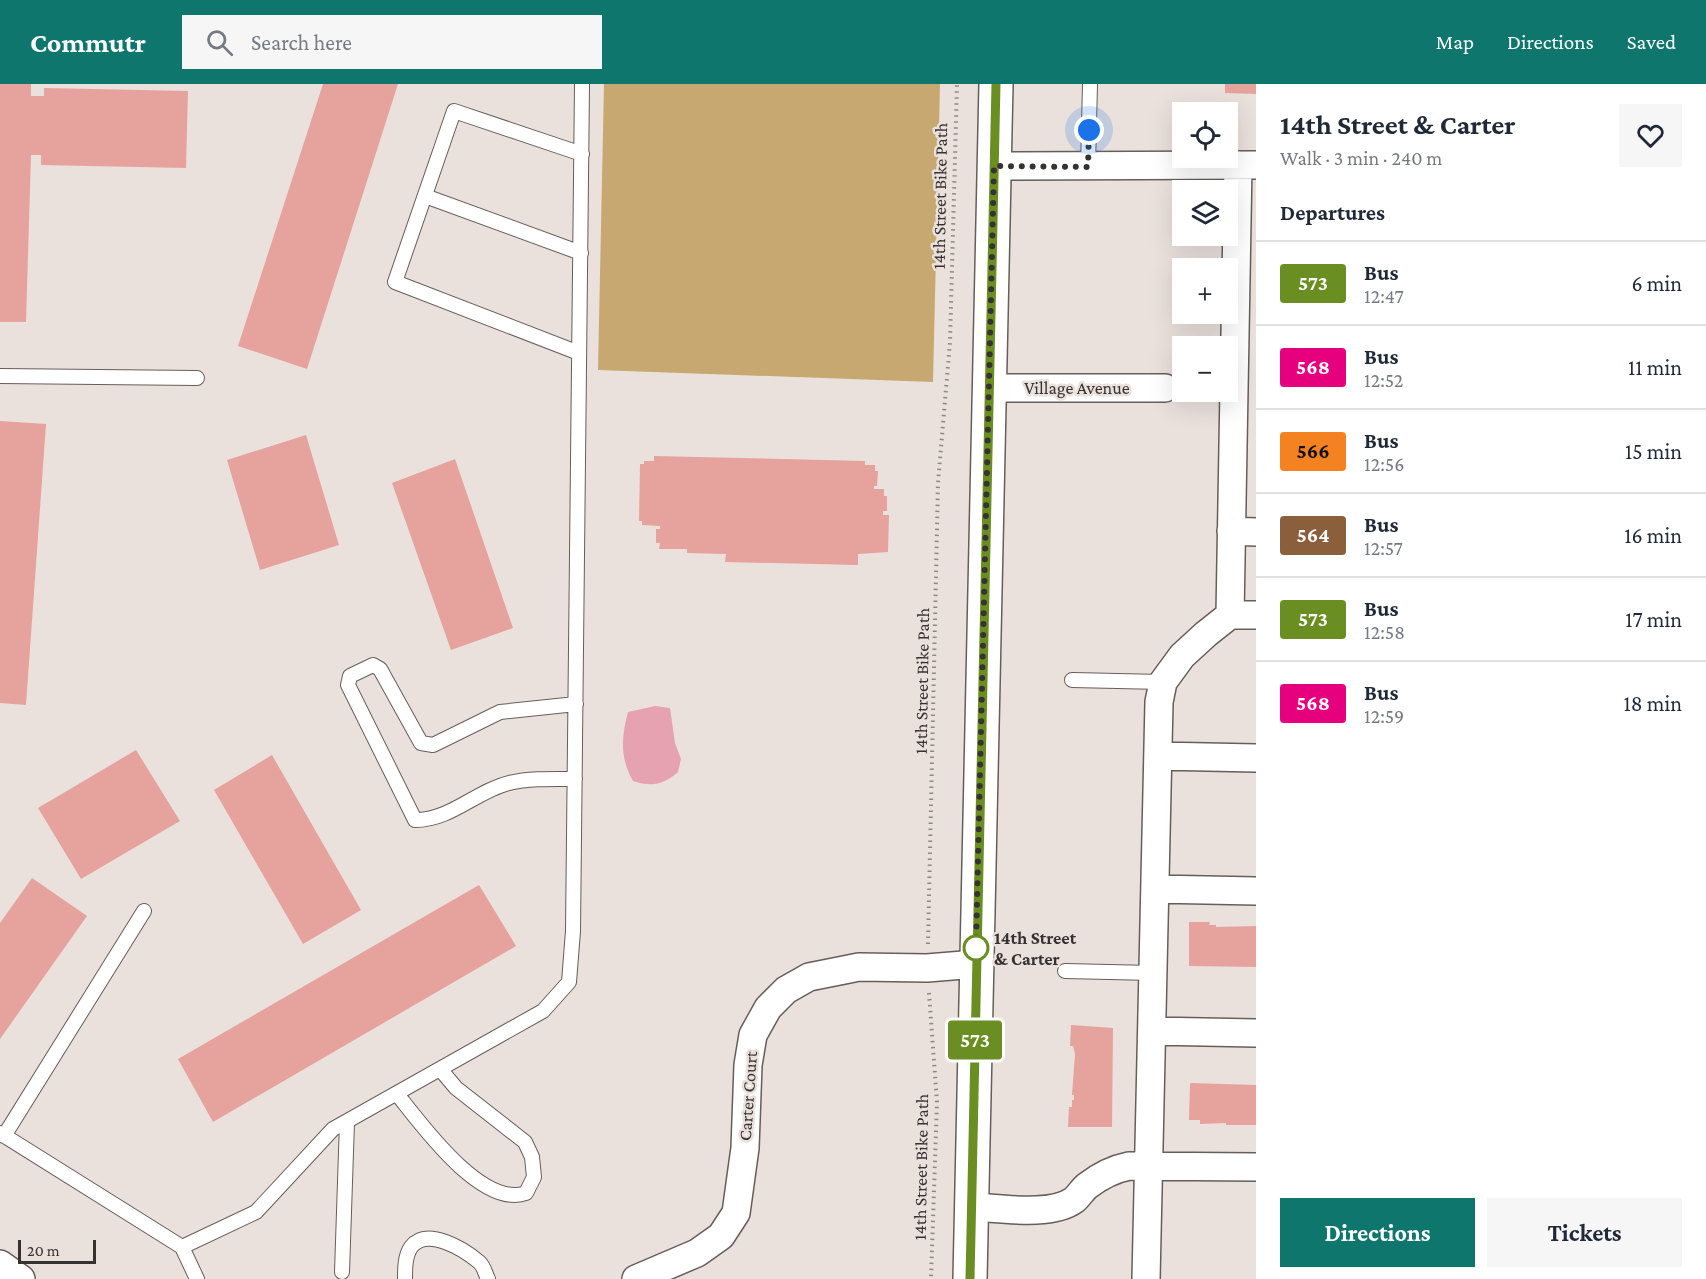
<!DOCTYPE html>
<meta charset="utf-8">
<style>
:root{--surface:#fff;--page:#f6f6f7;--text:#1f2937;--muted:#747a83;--line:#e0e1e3;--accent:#0f766e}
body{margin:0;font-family:"Crimson Pro",serif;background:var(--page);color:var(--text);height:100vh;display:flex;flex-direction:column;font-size:22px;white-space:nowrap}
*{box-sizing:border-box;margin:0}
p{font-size:20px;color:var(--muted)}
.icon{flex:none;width:33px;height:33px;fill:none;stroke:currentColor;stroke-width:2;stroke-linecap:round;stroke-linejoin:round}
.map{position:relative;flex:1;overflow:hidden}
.sheet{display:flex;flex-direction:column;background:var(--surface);width:450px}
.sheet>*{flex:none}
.badge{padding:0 12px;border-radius:4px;font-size:21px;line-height:39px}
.controls{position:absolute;left:1172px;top:18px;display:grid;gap:12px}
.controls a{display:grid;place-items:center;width:66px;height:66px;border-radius:0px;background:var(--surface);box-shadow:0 6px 24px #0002;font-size:30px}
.scale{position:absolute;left:18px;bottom:15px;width:78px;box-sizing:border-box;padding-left:6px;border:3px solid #363231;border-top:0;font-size:16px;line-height:21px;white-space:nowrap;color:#363231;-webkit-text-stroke:4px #eae1dd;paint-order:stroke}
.you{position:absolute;width:30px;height:30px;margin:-15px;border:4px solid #fff;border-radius:50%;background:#1a73e8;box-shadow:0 0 0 9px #1a73e833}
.map>.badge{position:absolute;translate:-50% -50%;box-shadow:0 0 0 3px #fff}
h2{padding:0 24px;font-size:22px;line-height:54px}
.round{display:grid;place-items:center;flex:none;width:63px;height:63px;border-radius:0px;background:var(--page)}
.summary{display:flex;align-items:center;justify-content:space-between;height:102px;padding:0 24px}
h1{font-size:28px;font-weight:700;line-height:45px}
.primary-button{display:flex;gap:12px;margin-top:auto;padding:12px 24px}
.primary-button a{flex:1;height:69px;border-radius:0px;background:var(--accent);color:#fff;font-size:24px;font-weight:700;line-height:69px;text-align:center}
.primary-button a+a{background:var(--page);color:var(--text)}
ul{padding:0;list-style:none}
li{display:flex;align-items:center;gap:18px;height:84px;padding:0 24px;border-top:2px solid var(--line)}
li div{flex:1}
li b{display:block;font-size:22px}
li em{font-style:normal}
li .badge{min-width:66px;font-weight:700;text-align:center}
header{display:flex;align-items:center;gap:36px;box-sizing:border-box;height:84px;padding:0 30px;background:var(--accent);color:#fff}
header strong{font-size:28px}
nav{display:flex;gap:33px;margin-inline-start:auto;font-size:21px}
.search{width:420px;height:54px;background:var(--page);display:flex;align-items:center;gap:15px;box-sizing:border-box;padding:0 21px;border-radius:0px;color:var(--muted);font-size:22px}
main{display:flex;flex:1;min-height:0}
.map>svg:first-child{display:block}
</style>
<header>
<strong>Commutr</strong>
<div class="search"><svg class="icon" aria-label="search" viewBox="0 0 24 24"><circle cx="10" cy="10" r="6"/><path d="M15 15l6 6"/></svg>Search here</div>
<nav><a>Map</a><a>Directions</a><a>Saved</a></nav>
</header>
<main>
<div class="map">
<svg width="1256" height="1195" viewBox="0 0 1256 1195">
<rect width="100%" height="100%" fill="#eae1dd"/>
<path fill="#c7a870" d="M604,0H940L933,298L598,286Z"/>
<path fill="#e6a2b0" d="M655,622L670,624L675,659L681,675L678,688C663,701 652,703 633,697C620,674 621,654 628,628Z"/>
<path fill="#e6a29c" d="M0,0H31V12H44V4L188,7L186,84L41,81V71H31L26,238H0Z
M323,0H398L307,285L238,262Z
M1225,0H1256V10L1225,9Z
M0,337L46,340L26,621L0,619Z
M306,351L339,461L260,486L227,376Z
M654,372L865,377V381H875V387H878L877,402H874V405H884V412H887V427H883V431H889L888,468L858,470V481L725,478L726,470L687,469V465H659L660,459H656V445H660V442L642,441V437H639L640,380H644V377H654Z
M455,375L513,544L451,566L392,399Z
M136,666L180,737L81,795L38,724Z
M272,671L361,826L303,860L214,706Z
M32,794L87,832L0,955V839Z
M479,801L516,862L213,1038L178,975Z
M1189,838H1210L1209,841H1216V843L1256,842V883L1189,882Z
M1071,941L1113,944L1112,1043H1068L1069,1023H1072V1016H1074V1011H1072L1075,970L1073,962H1070Z
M1190,999L1256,1001V1041H1226V1039L1200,1040V1036H1189Z"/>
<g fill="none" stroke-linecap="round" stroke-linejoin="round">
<g stroke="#665e5b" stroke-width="16">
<path id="service" d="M1088,83L1090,0
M425,112L581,169
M579,269L395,198L454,27L582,70
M0,292L197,294
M1072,596L1163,598
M575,695C553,695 531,694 509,699C476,707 451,736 415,736L348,601L350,592L373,581L380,585L421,659L433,661L500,628L576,620
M1065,887L1153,889
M397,1010C421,1040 482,1125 526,1109L534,1093L532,1073L525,1058L456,1004L440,985
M0,1049L182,1163L197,1195
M4,1052L144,827
M182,1163L256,1128L333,1045L543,927L569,898L573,847L582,0
M342,1188L347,1038
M405,1195C405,1184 405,1172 411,1163C427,1142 465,1166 479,1178C484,1182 485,1189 488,1195"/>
</g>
<g stroke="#665e5b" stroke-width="30">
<path id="minor" d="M995,82L1255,81
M989,304H1165
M1231,447L1256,448
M1230,531L1238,81
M1158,672L1256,674
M1155,805L1256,807
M1152,947L1256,949
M972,1123C999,1124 1051,1133 1074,1116C1079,1112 1082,1106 1087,1102C1100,1092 1114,1085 1129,1082L1256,1083
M0,1180L21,1195
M636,1195L697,1169L721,1152L736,1129L745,1064L748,981L753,951L768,924L786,906L809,893L859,883L927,884L976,880
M1146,1195L1159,618L1163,598L1182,572L1206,550L1230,531H1256"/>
</g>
<g stroke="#665e5b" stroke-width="36">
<path id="tertiary" d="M970,1195L996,0"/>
</g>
<path stroke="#8e8885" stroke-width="4" stroke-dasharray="1.5 4.5" stroke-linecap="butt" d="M928,860L938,399L950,258L957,0
M929,909L937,1018L931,1195"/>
<use href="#service" stroke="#fff" stroke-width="14"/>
<use href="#minor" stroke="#fff" stroke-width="27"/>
<use href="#tertiary" stroke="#fff" stroke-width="33"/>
</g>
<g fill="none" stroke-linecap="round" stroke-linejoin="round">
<g stroke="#fff" stroke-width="14">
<path id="line" d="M970,1195L996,0"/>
</g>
<use href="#line" stroke="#6b8e23" stroke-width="9"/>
<path stroke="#363231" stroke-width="6" stroke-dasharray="0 10.8" d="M976,864L994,82L1088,83L1089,46"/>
</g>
<circle fill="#fff" stroke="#6b8e23" stroke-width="3" cx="976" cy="864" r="12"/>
<g text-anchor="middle" stroke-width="5" stroke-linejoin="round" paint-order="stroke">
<g font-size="18" fill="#363231" stroke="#eae1dd">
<text transform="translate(940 112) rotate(-89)" y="6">14th Street Bike Path</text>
<text x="1077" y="310">Village Avenue</text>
<text transform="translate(922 597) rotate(-89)" y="6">14th Street Bike Path</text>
<text transform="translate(748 1012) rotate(-86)" y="6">Carter Court</text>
<text transform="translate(921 1083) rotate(-89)" y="6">14th Street Bike Path</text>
</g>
<g font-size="18" font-weight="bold" fill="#363231" stroke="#eae1dd" text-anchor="start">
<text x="994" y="860">14th Street<tspan x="994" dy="21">&amp; Carter</tspan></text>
</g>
</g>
</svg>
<div class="controls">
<a><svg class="icon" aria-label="locate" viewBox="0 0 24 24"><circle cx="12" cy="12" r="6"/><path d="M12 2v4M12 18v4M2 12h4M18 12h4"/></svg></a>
<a><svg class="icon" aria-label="layers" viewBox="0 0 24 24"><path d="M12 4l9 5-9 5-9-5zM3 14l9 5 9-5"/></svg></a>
<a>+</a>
<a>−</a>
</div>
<div class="scale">20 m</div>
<div class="you" style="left:1089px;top:46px"></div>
<b class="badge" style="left:975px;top:956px;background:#6b8e23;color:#fff">573</b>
</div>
<section class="sheet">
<div class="summary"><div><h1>14th Street &amp; Carter</h1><p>Walk · 3 min · 240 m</p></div><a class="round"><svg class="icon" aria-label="heart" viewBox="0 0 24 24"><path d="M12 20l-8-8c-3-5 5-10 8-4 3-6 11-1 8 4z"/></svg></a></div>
<h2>Departures</h2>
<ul>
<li><span class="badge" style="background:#6b8e23;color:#fff">573</span><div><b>Bus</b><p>12:47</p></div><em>6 min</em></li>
<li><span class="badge" style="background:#e6007e;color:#fff">568</span><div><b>Bus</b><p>12:52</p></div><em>11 min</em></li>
<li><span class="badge" style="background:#f58220;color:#111">566</span><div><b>Bus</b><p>12:56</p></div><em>15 min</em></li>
<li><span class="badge" style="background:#8b5e3c;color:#fff">564</span><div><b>Bus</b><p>12:57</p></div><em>16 min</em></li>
<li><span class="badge" style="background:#6b8e23;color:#fff">573</span><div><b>Bus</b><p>12:58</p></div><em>17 min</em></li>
<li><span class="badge" style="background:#e6007e;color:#fff">568</span><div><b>Bus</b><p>12:59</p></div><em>18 min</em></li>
</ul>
<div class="primary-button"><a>Directions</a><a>Tickets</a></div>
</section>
</main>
